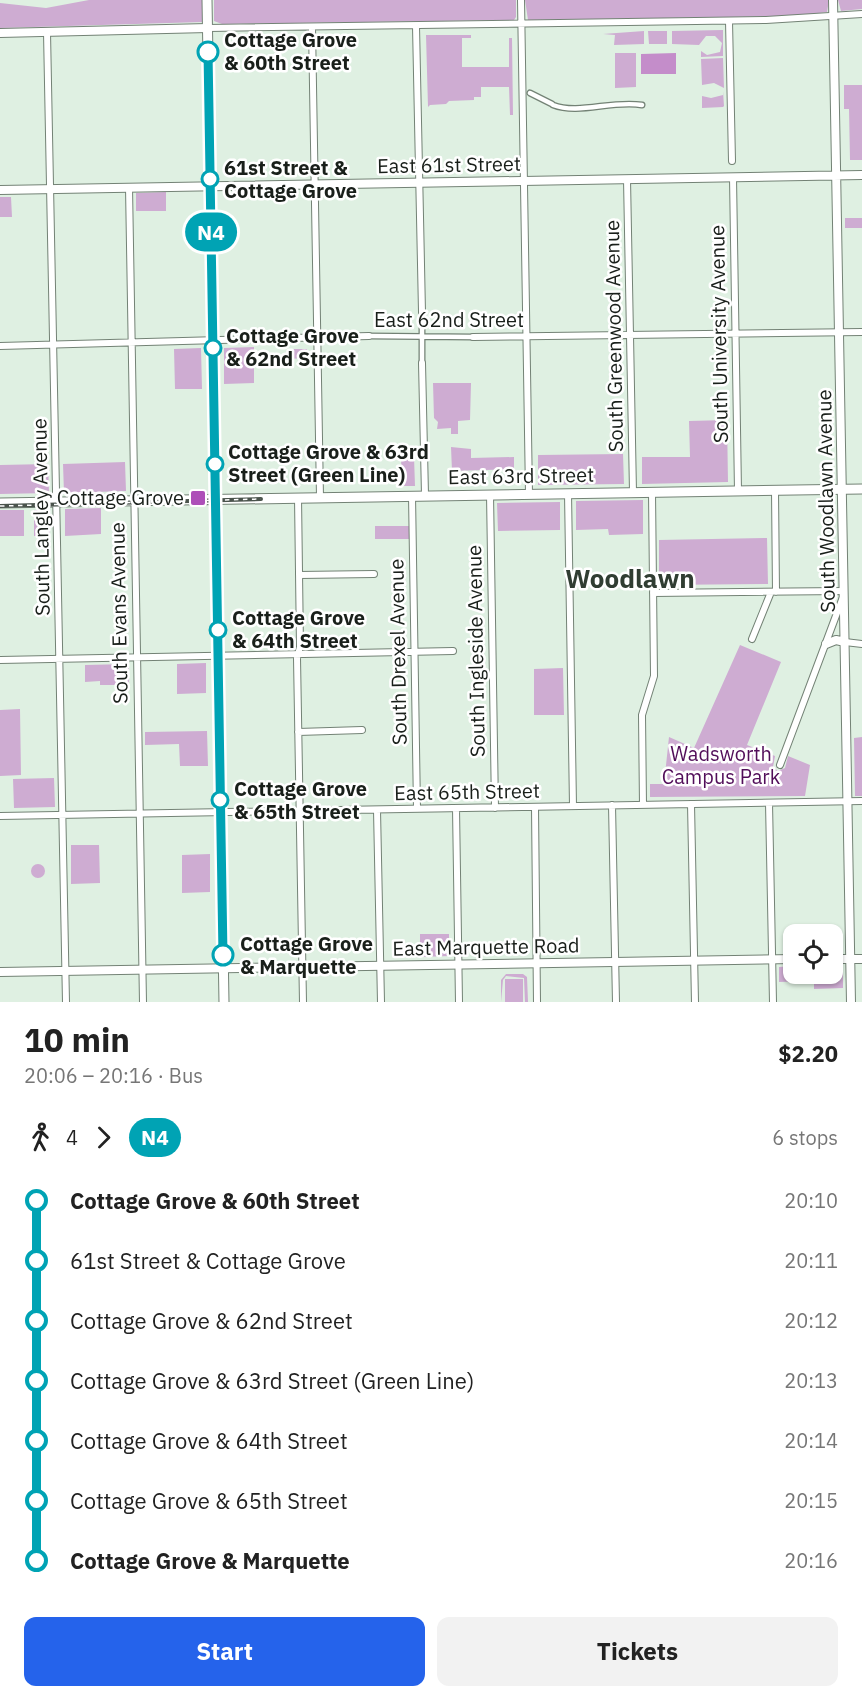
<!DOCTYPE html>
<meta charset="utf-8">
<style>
:root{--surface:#fff;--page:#f2f2f2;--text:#222;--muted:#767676;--accent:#2563eb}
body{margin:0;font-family:"IBM Plex Sans",sans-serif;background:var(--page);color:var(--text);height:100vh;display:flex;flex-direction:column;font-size:22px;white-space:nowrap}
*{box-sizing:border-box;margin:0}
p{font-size:20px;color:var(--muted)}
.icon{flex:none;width:33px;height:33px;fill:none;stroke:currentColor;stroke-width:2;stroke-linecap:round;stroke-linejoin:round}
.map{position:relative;height:1002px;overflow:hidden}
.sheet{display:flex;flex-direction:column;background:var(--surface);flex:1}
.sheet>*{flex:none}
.badge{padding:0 12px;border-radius:20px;font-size:21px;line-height:39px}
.buttons{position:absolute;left:783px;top:924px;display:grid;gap:12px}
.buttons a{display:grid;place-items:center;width:60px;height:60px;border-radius:12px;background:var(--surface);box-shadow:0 2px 4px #0004;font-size:30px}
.map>.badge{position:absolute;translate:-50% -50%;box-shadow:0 0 0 3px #fff}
.legs{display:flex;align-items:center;gap:9px;height:66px;padding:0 24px;font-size:20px}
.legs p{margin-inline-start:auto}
.head{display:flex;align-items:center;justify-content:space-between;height:102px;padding:0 24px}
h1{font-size:33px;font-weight:700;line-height:45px}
.primary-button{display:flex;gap:12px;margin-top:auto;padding:12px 24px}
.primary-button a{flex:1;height:69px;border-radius:12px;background:var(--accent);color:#fff;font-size:24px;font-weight:700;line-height:69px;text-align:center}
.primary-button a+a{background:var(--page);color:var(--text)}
ul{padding:0 24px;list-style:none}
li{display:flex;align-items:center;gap:21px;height:60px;font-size:22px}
li i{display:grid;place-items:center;width:9px;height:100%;margin:0 8px;background:currentColor}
li i::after{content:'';width:15px;height:15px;margin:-8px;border:4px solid;border-radius:50%;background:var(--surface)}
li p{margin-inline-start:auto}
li:first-child i{background:linear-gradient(#0000 50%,currentColor 0)}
li:last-child i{background:linear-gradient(currentColor 50%,#0000 0)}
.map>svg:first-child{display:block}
</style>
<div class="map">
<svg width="862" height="1002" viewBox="0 0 862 1002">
<rect width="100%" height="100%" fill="#dff0e2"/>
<path fill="#ceacd2" d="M89,0H202L203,22L0,28V3L46,8Z
M214,0H516V17L514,20L222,24L214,21Z
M525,0H829L827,12L795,16L528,20Z
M838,0H862V9L841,11Z
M723,30V56L701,57V51L707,55L720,52L722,43L715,36H706L699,45L672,44V31Z
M644,31V44L614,45L615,35L603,34Z
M667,31V44H649L648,31Z
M426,35H471V38H462V67H509V38H512L513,115H510L509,87H481V97H474V100L449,101L446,104L430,105L428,107Z
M615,53H636V87L615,88Z
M723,58L724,88L714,83L702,85L701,59Z
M844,85H862V160H850L849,109H844Z
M723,91L724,106L723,107L702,108V96L711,98L723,95Z
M166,192V211H136V193Z
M0,197H11L12,217H0Z
M845,218H862V228H845Z
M254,347V383L224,384V348Z
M201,348L202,389H175L174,349Z
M287,349H307V358L287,359Z
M433,383H471L470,420L458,421V434H451V428L437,429L438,422L434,418Z
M727,420L728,482L642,484V457H690L689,421Z
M451,447L471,449V458L514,457V469L452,471Z
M623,454L624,484L538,485V455Z
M414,457L415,486H402L401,458H393Z
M125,462L126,491L64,493L63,464Z
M48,464L49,493L0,494V465Z
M643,500V534L609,535L608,529L576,530V501Z
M560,502V530L498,531L497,503Z
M101,508V534L65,536V509Z
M0,510H24V536H0Z
M34,510H49L50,535L34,536Z
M375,526H409V539H375Z
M767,538L768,584L659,585V540Z
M740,645L781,662L747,745L775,756L773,767L778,771L785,768L788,756L810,765L805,796L650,797V784H664L669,737L694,748Z
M206,663V693L177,694V664Z
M129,664V685H100V681L85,682V665Z
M563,668L564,715H534V669Z
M20,709L21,775L0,776V710Z
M207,731L208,766H180L179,744L145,745V732Z
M862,737V796H855L854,738Z
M54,778L55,807L14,808L13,779Z
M71,845H99L100,883L71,884Z
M210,854V892L182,893V855Z
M31 871a7 7 0 1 1 14 0a7 7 0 1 1-14 0Z
M420,934H449V956L420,957Z
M793,966L794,974H809V981L779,982V967Z
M833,967H843V988L814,989V974H832Z
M506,974H523L527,977L528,1002H525L524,978L506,976L503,980L501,1002V980Z
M505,979H523V1002H505Z"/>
<path fill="#c48dca" d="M676,53V74H641V54Z"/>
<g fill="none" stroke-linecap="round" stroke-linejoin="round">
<g stroke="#738275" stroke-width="7">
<path id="pedestrian" d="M530,93L552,104
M553,105C579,115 611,100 642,105
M422,312V363
M369,336L473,337"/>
</g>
<g stroke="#738275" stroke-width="8">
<path id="minor" d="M521,0L529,494
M729,21L732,161
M416,26L422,312
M312,27L320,497
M208,28L766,20L862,14
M47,32L66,1002
M733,177L738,491
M627,179L633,492
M129,187L143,1002
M473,337L862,332
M0,346L369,336
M422,363L425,495
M775,490L776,592
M568,493L573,806
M490,494L495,808
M412,495L417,809
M298,497L300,647L297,658L303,1002
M299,575L374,574
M653,593L844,591
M752,639L771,592
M845,642L862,644
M0,660L453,651
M298,732L362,730
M780,765L843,597
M769,803L773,1002
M691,804L695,1002
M612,805L616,1002
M643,805L642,715L654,676L652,492
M535,807L537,1002
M456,808L459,1002
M377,810L381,1002
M0,816L862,801"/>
</g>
<g stroke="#738275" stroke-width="10">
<path id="tertiary" d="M833,0L851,1002
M0,33L208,28
M0,190L862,175
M826,644L836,640L845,642
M832,959H862
M0,972L794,959"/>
</g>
<g stroke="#738275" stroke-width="11">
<path id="secondary" d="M207,0L224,1002
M0,503L862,489"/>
</g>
<use href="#pedestrian" stroke="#fff" stroke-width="4.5"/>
<use href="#minor" stroke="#fff" stroke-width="6"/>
<use href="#tertiary" stroke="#fff" stroke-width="8"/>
<use href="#secondary" stroke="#fff" stroke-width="9"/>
<g stroke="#4a534c" stroke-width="4">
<path id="rail" d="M0,506L261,499"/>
</g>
<use href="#rail" stroke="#fff" stroke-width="1.5" stroke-dasharray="4.5" stroke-linecap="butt"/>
</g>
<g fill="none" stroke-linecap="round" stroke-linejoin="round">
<g stroke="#fff" stroke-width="14">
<path id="line-1" d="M208,52L223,955"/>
</g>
<use href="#line-1" stroke="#00a3b4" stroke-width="9"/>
</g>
<g fill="#fff" stroke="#00a3b4" stroke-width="3">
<circle cx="208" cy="52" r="10"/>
<circle cx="210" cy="179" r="8"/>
<circle cx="213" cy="348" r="8"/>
<circle cx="215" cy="464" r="8"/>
<circle cx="218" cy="630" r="8"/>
<circle cx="220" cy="800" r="8"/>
<circle cx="223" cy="955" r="10"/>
</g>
<rect fill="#ad4fb8" stroke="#fff" stroke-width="2" x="190" y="490" width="16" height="16" rx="3"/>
<g text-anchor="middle" stroke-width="5" stroke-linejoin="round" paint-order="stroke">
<g font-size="20" font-weight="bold" fill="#191f1a" stroke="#fff" text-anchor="start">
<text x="224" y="47">Cottage Grove<tspan x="224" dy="23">&amp; 60th Street</tspan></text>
<text x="224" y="175">61st Street &amp;<tspan x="224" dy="23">Cottage Grove</tspan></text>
<text x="226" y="343">Cottage Grove<tspan x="226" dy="23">&amp; 62nd Street</tspan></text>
<text x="228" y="459">Cottage Grove &amp; 63rd<tspan x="228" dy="23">Street (Green Line)</tspan></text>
<text x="232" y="625">Cottage Grove<tspan x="232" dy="23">&amp; 64th Street</tspan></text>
<text x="234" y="796">Cottage Grove<tspan x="234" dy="23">&amp; 65th Street</tspan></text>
<text x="240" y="951">Cottage Grove<tspan x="240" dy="23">&amp; Marquette</tspan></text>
</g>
<g font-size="20" fill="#191f1a" stroke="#fff">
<text transform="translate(449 165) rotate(-1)" y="7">East 61st Street</text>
<text x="449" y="327">East 62nd Street</text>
<text transform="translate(719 334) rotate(-91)" y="7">South University Avenue</text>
<text transform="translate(614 336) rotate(-91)" y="7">South Greenwood Avenue</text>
<text transform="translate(521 476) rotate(-1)" y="7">East 63rd Street</text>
<text transform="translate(826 501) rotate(-91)" y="7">South Woodlawn Avenue</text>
<text transform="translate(41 517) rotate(-91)" y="7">South Langley Avenue</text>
<text transform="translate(119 613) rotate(-91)" y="7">South Evans Avenue</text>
<text transform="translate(476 651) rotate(-91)" y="7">South Ingleside Avenue</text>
<text transform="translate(398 652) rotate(-91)" y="7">South Drexel Avenue</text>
<text transform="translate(467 792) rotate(-1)" y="7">East 65th Street</text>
<text transform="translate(486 947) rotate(-1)" y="7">East Marquette Road</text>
</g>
<g font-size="20" fill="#191f1a" stroke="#fff" text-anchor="end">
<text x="184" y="505">Cottage Grove</text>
</g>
<g font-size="20" fill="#510d59" stroke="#fff">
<text x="721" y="761">Wadsworth<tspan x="721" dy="23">Campus Park</tspan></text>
</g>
<g font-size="26" font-weight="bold" fill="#303d32" stroke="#fff">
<text x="630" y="588">Woodlawn</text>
</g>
</g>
</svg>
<div class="buttons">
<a><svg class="icon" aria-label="locate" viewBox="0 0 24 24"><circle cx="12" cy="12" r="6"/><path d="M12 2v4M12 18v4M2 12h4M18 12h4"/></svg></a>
</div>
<b class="badge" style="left:211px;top:232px;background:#00a3b4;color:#fff">N4</b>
</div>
<section class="sheet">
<div class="head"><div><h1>10 min</h1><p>20:06 – 20:16 · Bus</p></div><b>$2.20</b></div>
<div class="legs"><svg class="icon" aria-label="walk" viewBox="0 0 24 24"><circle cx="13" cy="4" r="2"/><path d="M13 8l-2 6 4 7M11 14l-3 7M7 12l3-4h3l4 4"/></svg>4<svg class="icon" aria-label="forward" viewBox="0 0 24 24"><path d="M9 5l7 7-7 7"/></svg><b class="badge" style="background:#00a3b4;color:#fff">N4</b><p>6 stops</p></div>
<ul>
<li><i style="color:#00a3b4"></i><b>Cottage Grove &amp; 60th Street</b><p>20:10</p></li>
<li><i style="color:#00a3b4"></i><span>61st Street &amp; Cottage Grove</span><p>20:11</p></li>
<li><i style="color:#00a3b4"></i><span>Cottage Grove &amp; 62nd Street</span><p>20:12</p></li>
<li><i style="color:#00a3b4"></i><span>Cottage Grove &amp; 63rd Street (Green Line)</span><p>20:13</p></li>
<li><i style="color:#00a3b4"></i><span>Cottage Grove &amp; 64th Street</span><p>20:14</p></li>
<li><i style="color:#00a3b4"></i><span>Cottage Grove &amp; 65th Street</span><p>20:15</p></li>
<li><i style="color:#00a3b4"></i><b>Cottage Grove &amp; Marquette</b><p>20:16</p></li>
</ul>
<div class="primary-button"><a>Start</a><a>Tickets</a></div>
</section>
